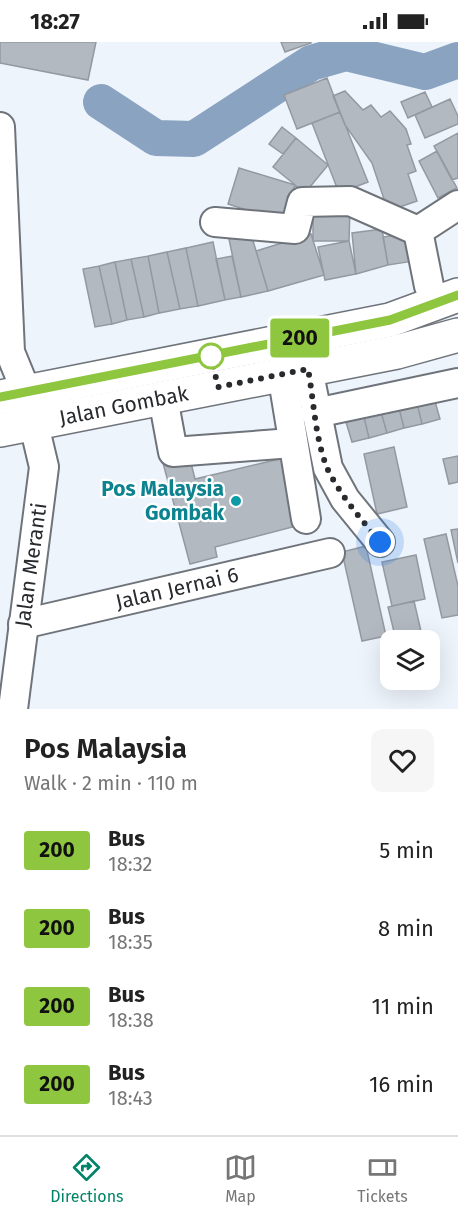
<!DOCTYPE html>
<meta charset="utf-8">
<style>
:root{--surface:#fff;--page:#f6f6f6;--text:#222;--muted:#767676;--line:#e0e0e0;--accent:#008467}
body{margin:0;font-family:"Fira Sans",sans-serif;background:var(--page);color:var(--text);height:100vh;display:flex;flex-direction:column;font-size:22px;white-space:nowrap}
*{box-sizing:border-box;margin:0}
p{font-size:20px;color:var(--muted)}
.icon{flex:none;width:33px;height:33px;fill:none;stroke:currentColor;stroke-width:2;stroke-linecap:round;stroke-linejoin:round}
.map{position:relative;height:667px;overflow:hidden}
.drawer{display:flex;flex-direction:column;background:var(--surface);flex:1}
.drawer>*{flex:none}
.badge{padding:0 12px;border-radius:4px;font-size:21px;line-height:39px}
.tools{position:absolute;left:380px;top:588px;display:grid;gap:12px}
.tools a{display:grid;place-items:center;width:60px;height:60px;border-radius:12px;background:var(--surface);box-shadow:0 6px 24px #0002;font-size:30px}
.you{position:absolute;width:30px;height:30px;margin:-15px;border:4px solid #fff;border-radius:50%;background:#1a73e8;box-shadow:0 0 0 9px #1a73e833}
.map>.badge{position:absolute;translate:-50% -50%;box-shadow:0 0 0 3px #fff}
.round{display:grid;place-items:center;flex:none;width:63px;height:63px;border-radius:12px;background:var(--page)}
.head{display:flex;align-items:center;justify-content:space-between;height:102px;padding:0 24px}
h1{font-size:28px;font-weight:600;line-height:45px}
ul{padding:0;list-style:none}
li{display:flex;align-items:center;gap:18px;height:78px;padding:0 24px}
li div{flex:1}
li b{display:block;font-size:22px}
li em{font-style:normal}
li .badge{min-width:66px;font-weight:700;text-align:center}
.status{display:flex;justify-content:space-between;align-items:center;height:42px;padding:0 30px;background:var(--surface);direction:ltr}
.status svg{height:16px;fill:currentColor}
.dock{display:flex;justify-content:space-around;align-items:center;height:84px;border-top:2px solid var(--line);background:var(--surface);font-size:16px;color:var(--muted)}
.dock a{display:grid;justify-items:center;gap:3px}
.dock .on{color:var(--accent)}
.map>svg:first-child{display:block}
</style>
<div class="status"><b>18:27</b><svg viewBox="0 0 49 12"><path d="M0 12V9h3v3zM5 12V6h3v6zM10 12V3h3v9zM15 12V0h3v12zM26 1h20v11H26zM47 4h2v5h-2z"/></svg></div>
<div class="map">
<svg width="458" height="667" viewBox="0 0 458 667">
<rect width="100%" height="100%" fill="#eef4fc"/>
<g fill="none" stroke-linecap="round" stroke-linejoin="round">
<path stroke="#89a3c1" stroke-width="36" d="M101,60L156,96L194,97L311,21L346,11L425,30L458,18"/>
</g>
<path fill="#b3b9c0" stroke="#9499a1" stroke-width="1.5" d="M0,0H96L88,38L0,21Z
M281,0H311V1L285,10Z
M327,36L340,70L297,87L284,53Z
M345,49L363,68L371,63L381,75L390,69L406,87L411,102L407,103L416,129L408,132L417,159L388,169L372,121L345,83L333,54Z
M425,50L432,65L408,76L401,60Z
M450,57L458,74V82L425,96L415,73Z
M340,70L368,140L339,151L312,81Z
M282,85L296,96L283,112L269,102Z
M458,91V136L452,138L434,104Z
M296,96L328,123L305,151L273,125Z
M437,109L457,146L438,156L419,119Z
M239,126L295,143L284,180L228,162Z
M313,166H350L349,199H313Z
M382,187L388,223L356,232L352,191Z
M409,191L414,219L388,223L383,195Z
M251,192L268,249L241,255L229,197Z
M311,192L324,233L268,249L256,209Z
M349,199L356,232L325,238L318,205Z
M213,200L225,258L198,264L186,206Z
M186,206L198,264L180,267L167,210Z
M167,210L180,267L159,271L148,214Z
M148,214L159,271L144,275L131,217Z
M232,214L241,255L225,258L216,217Z
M131,217L144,275L127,278L115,220Z
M115,220L127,278L112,282L99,224Z
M99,224L112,282L95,285L83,227Z
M434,356L440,377L422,382L417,361Z
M417,361L422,382L404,386L399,366Z
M399,366L404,386L387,391L381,370Z
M381,370L387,391L369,396L364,375Z
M364,375L369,396L352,400L346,380Z
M394,405L407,465L377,472L364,412Z
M189,413L195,437L288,415L304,482L215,505L217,515L190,522L163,421Z
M458,414V440L449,442L443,417Z
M458,487V521L451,488Z
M446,492L458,544V573L442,576L424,497Z
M366,504L386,594L362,599L342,510Z
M416,513L425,557L392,564L382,520Z
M414,559L423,598H396L388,565Z"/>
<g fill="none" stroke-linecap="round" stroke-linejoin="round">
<g stroke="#6f747b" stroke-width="32">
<g id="minor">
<path d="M0,85L10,310L26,349L44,425L13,667"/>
<path d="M215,180L295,187L302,160L350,159L418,189L458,163"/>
<path d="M418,189L429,244L436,261"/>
<path d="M308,327L328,426L345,457L380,500"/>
<path d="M282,331L306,477"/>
<path d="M163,356L173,410L292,401"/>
<path d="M316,371L458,341"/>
<path id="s1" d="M23,582L330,511"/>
</g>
</g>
<g stroke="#6f747b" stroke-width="36">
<g id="major">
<path d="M0,355L390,278L458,253"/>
<path id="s2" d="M0,388L397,310L458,293"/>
</g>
</g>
<use href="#minor" stroke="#fff" stroke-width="28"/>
<use href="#major" stroke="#fff" stroke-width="33"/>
</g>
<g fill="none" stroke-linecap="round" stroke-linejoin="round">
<g stroke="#fff" stroke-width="14">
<path id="line" d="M0,355L390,278L458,253"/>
</g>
<use href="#line" stroke="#8ec63f" stroke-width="9"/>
<path stroke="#282a2d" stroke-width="6" stroke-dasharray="0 10.8" d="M211,314L218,345L308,327C314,359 315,398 328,428C341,454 361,477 380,500"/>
</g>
<circle fill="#fff" stroke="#8ec63f" stroke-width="3" cx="211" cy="314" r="12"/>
<circle fill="#0f9aa8" stroke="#fff" stroke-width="2" cx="236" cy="459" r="6"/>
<g text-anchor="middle" stroke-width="4.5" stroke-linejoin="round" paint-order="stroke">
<g font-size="21" fill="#282a2d" stroke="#fff">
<text dy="7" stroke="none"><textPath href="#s2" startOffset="126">Jalan Gombak</textPath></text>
<text transform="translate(31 523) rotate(-82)" y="7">Jalan Meranti</text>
<text dy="7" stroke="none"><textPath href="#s1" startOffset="158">Jalan Jernai 6</textPath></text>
</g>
<g font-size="21" font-weight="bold" fill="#0d838f" stroke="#fff" text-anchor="end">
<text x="224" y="454">Pos Malaysia<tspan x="224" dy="24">Gombak</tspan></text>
</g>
</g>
</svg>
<div class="tools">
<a><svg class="icon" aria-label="layers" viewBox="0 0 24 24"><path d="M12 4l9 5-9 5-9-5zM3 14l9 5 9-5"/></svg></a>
</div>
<div class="you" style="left:380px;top:500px"></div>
<b class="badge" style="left:300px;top:296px;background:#8ec63f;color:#111">200</b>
</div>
<section class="drawer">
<div class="head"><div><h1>Pos Malaysia</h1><p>Walk · 2 min · 110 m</p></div><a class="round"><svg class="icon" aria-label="heart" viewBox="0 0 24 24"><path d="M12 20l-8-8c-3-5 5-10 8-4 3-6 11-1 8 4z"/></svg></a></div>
<ul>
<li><span class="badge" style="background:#8ec63f;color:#111">200</span><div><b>Bus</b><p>18:32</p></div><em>5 min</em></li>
<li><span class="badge" style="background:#8ec63f;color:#111">200</span><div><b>Bus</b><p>18:35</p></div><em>8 min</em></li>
<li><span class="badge" style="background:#8ec63f;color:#111">200</span><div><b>Bus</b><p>18:38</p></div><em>11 min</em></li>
<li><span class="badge" style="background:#8ec63f;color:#111">200</span><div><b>Bus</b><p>18:43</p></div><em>16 min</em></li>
</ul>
</section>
<nav class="dock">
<a class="on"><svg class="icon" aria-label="directions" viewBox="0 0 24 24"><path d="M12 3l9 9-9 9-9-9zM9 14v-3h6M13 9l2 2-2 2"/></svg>Directions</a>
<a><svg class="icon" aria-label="map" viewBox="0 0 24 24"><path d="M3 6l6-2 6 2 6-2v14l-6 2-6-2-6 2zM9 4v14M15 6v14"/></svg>Map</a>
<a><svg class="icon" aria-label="tickets" viewBox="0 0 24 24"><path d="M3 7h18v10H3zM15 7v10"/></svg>Tickets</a>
</nav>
